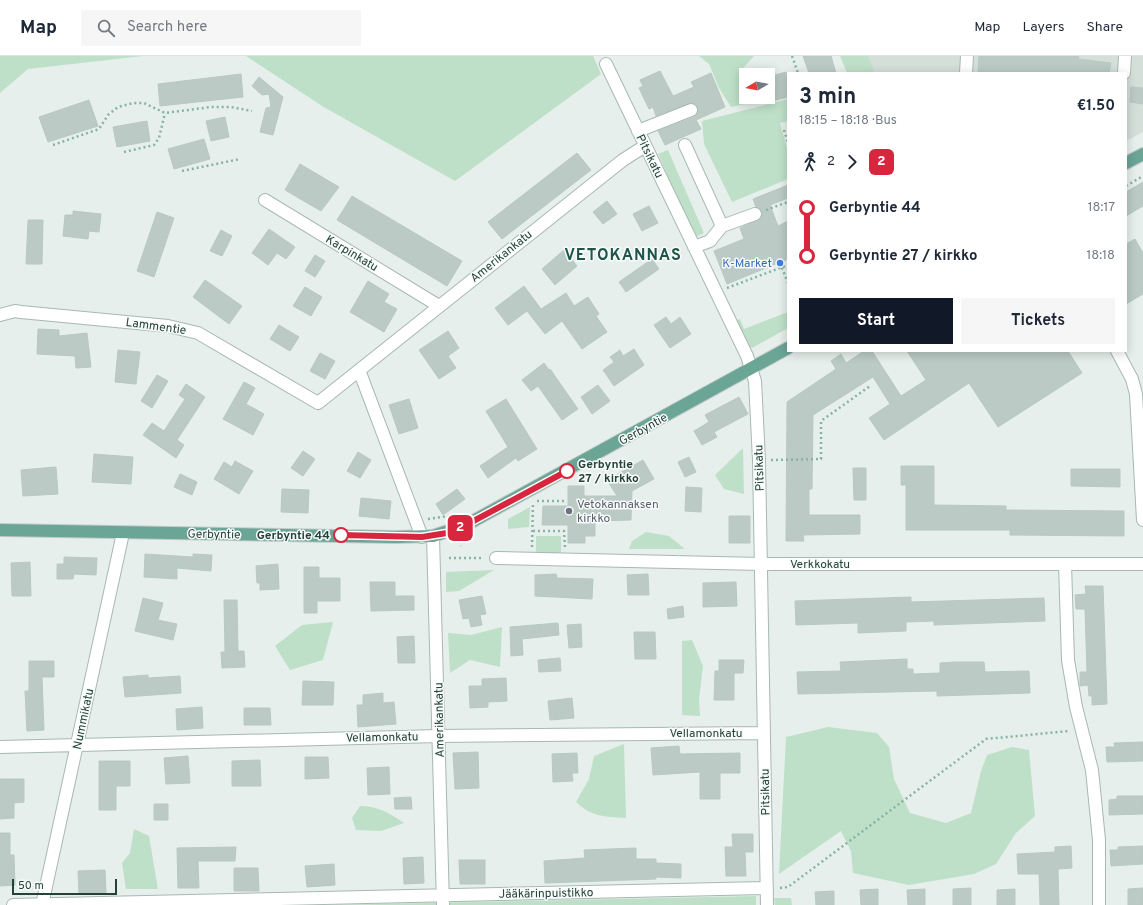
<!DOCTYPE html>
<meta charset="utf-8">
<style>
:root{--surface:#fff;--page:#f6f6f7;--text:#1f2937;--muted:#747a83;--line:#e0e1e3;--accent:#111827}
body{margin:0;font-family:Overpass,sans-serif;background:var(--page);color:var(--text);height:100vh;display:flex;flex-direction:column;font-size:15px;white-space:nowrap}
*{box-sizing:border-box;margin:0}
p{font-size:13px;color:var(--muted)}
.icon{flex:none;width:22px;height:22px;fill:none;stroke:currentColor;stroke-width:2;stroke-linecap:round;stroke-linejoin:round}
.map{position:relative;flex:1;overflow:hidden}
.drawer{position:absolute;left:787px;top:16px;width:340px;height:280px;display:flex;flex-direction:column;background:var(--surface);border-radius:0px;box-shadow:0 2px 10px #0003}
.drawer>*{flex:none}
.badge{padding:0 8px;border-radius:6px;font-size:14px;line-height:26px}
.needle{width:26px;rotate:260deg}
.fabs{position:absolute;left:739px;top:12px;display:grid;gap:8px}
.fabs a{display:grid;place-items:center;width:36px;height:36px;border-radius:0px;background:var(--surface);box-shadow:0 2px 10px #0003;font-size:20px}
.scale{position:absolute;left:12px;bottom:10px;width:105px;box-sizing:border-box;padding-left:4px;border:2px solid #24423a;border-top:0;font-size:11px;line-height:14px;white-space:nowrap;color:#24423a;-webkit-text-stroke:3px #f7fbf9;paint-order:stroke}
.map>.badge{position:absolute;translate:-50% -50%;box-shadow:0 0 0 2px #fff}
.legs{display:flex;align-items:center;gap:6px;height:44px;padding:0 12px;font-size:13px}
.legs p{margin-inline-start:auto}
.overview{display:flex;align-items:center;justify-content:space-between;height:68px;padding:0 12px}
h1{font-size:22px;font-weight:700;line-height:30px}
.primary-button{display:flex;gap:8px;margin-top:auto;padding:8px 12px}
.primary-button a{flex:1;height:46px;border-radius:0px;background:var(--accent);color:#fff;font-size:16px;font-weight:700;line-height:46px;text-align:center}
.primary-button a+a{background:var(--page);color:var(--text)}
ul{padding:0 12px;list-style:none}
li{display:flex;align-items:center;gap:14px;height:48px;font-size:15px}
li i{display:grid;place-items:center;width:6px;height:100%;margin:0 5px;background:currentColor}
li i::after{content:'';width:10px;height:10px;margin:-5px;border:3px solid;border-radius:50%;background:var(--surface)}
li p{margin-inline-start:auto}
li:first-child i{background:linear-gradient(#0000 50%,currentColor 0)}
li:last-child i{background:linear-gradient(currentColor 50%,#0000 0)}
header{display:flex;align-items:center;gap:24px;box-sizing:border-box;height:56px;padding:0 20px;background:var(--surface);border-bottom:1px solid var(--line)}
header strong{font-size:19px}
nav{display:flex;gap:22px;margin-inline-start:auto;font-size:14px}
.search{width:280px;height:36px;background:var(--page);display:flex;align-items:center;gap:10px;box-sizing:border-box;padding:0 14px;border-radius:0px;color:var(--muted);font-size:15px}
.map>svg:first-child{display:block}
</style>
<header>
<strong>Map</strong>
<div class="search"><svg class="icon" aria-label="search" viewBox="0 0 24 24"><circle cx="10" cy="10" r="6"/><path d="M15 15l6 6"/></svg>Search here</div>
<nav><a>Map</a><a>Layers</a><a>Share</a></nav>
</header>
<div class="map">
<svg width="1143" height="849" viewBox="0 0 1143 849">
<rect width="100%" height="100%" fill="#e6efeb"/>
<path fill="#d4dfda" d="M860,0H1143V76L1126,85V17H869Z"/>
<path fill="#bfe0c8" d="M0,0H143L28,13L0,37Z
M246,0H593L601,18L455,125L322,50Z
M699,0H754L743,12L745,48L731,51L719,32L709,8Z
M840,0H868L875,17H847Z
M788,43V65L780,67L788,96V123L732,146L704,88L702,65Z
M668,94L704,177L695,181L658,98Z
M788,256V272L752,292L746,288L734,265L740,263L744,273Z
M743,392L744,438L724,433L715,419Z
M530,451L529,471L508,473V463Z
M646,476L669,480L685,493H629L632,485Z
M536,480H561V499H536Z
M494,514L459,535L446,536V516Z
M333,566L323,604L290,614L275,590L302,569Z
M502,571L500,611L470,604L450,617L448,577L471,579Z
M692,584L703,610L699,643L700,660L682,659V585Z
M828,671L877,677L889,691L894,723L910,757L946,767L971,757L981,715L987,699L1012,691L1029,694L1035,760L1016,777L996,808L974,818L909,829L853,817L851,795L841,775L779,818L786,681Z
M624,688L626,762C604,760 593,762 576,746L589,723L594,700Z
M360,750C377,750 390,757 404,767L381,775L356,774L352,762Z
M134,773L149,780L158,833H126L122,807L130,797Z
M756,840V849H328Z
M774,842H791L792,849H775Z"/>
<path fill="#bbcac4" stroke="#b8c9c2" d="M803,0H831L836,17H809Z
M979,0H1079L1078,3L1111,7L1109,17H978Z
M660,15L673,40L694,31L691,26L711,17L725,51L696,64L701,73L665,89L658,75L694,61L698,55L696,48L692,47L656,60L653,51L649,53L639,32L643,30L640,24Z
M786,16L788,25V41L768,46V21Z
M241,18L243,41L160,50L158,28Z
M259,21L283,41L273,79L260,76L266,52L271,51L269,38L262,39L252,30Z
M1131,31L1143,32V48L1130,46Z
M89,44L98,70L48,86L39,61Z
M225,61L229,81L211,85L206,65Z
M147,65L150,85L117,91L113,71Z
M204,83L210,103L174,113L168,93Z
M577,97L591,114L502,183L488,166Z
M300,108L339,131L321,155L285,134Z
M1143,126V150L1126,160V136Z
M788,129V142L770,149L778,170L788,165V203L727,228L714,195L744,183L740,172L761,162L762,155L756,151L753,143Z
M352,140L462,205L447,230L337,164Z
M607,145L617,158L603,168L593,156Z
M649,150L658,167L642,175L633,158Z
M73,155L101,158L99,176L89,175L88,183L63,180L65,159H73Z
M157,156L174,162L154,221L137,215Z
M28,164H43L42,208H26Z
M269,173L295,191L286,203L277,197L268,209L252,197Z
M221,174L232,180L222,200L210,195Z
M1135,183L1143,197V238L1126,248V188Z
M564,194L577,210L555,229L542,213Z
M315,199L325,205L315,221L305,215Z
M652,203L659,213L626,236L619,226Z
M205,224L242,250L229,268L193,241Z
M368,225L389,238L384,246L397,253L384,276L350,256Z
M524,230L541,253L566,237L574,250L588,241L599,258L596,260L607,276L582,293L562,265L545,278L527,255L508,269L495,252Z
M305,231L322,241L311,260L293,250Z
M666,261L671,268L680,261L691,278L670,292L654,269Z
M279,269L299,281L290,295L270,283Z
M38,273L59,274V280L87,277L91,311L76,312L75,300L37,298Z
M448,275L459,292L448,300L456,312L439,323L419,294Z
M634,293L644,309L614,330L603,314L614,306L610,301L620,294L623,300Z
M118,294L140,296L136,328L115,326Z
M864,295H872L901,340L926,324L907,295H1068L1082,317L998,371L969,327L884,384L869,362L890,348L873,321L813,359L812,433H809V459H860V478L803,479L804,485H786L787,346L836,313L831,305L841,298L846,307Z
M320,297L335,305L325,323L310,315Z
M544,307L549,314L550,313L578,353L562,364L538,330L531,335L522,324Z
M157,319L168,325L152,352L141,345Z
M244,326L255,332L246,348L264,358L253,379L223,363Z
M186,328L205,341L177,384L184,389L176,402L143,379L152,367L164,375L185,343L179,339Z
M598,329L610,345L592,358L581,341Z
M739,341L748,358L714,376L717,381L702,389L694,375L709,366L705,359Z
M409,343L418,372L399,378L389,349Z
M506,343L537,393L518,405L516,402L488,422L480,410L508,391L486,355Z
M303,395L315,403L303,420L291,412Z
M358,396L371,404L360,422L347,415Z
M94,398L133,401L131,428L92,426Z
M689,401L696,416L685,421L678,406Z
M643,404L654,423L632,435L631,464L595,465V480H585V487H568V469H542L543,450H568V430H584V440H617L607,424Z
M235,405L253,415L239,438L214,423L224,406L232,411Z
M901,410H934V449L1006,450V454L1124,455V480L1010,479V474H906V429H901Z
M56,411L58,438L23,440L21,414Z
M853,412H866V444H854Z
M1071,413H1120V431L1071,430Z
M180,418L197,426L192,439L174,431Z
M686,431L702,432L701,456L685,455Z
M282,433L309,434L308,457L281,456Z
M457,433L465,443L443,459L436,448Z
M361,442L391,445L389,463L359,460Z
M729,460H750V487H729Z
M145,498L193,501V498L212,499L211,515L177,512V523L144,521Z
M64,501L97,502L96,519L74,518L73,523H57V508H64Z
M30,506L31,540H12L11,507Z
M278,508L279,533L260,534V527H257L256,510Z
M304,511H319V522H340V545H317V557H304Z
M556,518L557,522L593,523L592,543L535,540V519Z
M648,518L649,539H628L627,519Z
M370,526H395V540H414V554L371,555Z
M736,526L737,550L703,551V527Z
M1085,530H1103L1107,648L1092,649V640H1089L1088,629L1080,630V616H1087L1085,553H1076L1075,539L1086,538Z
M482,540L486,558L480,559L482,569L471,571L469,562L463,563L459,544Z
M911,541V546L1044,542L1045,565L934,569V565L906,566V575L858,577V567L796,569L795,545Z
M143,542L163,547L158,564L177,568L173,584L135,575Z
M224,544H237L238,595H244L245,611L222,612L221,596H225Z
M683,550L684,561L668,563L667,553Z
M558,567L559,579L522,583L523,599L511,600L510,571Z
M581,568L582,591L569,592L567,569Z
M634,576H655L656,603H635Z
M414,580L415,607H398L397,581Z
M560,602L561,615L539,616L538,604Z
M907,603V613H913V618L940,617V607L955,606H984L985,616L1029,615L1030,637L937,640V635L798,638L797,616L841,615L840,606Z
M719,604H744L743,617H734V644H714L715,615H719Z
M29,605H54V621H42L44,674L27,675L25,635H29Z
M148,619V622L180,620L181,637L125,641L123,621Z
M506,622L507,645L488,646V651L470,652L469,630H482V623Z
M303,625L334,626L333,649H302Z
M383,637V647L394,646L396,668L358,671L357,649H363V639Z
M572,642L574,662L550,664L548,645Z
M202,651L203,672L177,674L176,653Z
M244,652H270L271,669H244Z
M1143,686V705L1107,706L1106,691H1115L1114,687Z
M679,690L680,698L740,697V717H720V743H700V716L653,719L651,692Z
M478,696L479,732L455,733L453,697Z
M577,697L578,717H572L573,725L553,726L552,698Z
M188,700L190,727L166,728L164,702Z
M305,701H328L329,722L305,723Z
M260,704L261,730H232V705Z
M99,705H130V730H116V754H99Z
M389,711L390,738L368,739L367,712Z
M0,723H24V746L14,747V762L0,763Z
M1117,740H1143V758L1109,759V744L1117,743Z
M411,741L412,753H395L394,742Z
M154,748H168V764H154Z
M0,777H10V799H14L15,829L0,830Z
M732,778H753V796H745L746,820H726L725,791H733Z
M1071,790L1072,812L1058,813L1059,849H1040L1039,818H1018L1017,798L1055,796V791Z
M1143,790V808L1111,810L1110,794H1118V791Z
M236,791L235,805H198L199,832H178L177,792Z
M636,792V803H656V807L681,808V822L656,821V823L545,827L544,805L585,802L584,794Z
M423,801L424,827L404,828L403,802Z
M459,804H485V828H460Z
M334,808L335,829L307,831L305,810Z
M234,812H258L259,835H234Z
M105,814L106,837L79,838L78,815Z
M971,832V849H953V833Z
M1143,832V849H1128V833Z
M878,833V849H861L860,834Z
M925,833V849H908L907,834Z
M1015,833V849H997V834Z
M834,835V849H816L815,836Z"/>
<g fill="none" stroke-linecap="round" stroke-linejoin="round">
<g stroke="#a8b8b2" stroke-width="14">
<path id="minor" d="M606,8L747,300L755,325L759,404L767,849
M966,17L967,0
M1124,17L1125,0
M638,75L691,54
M685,89L722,170
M265,144L439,250
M694,191L710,185L722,170L755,158
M0,259L15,255L21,256L168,270L198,277L318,347L623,104L645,90
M1117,295L1132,323L1136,338L1143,464
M359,314L422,481
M433,480L443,849
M496,502L761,508H1143
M1065,508L1068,604L1076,651L1092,714L1099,784V849
M0,691L439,680L764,677
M13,849L767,832
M42,849L123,477"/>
</g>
<g stroke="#c2cac8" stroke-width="14">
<path id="major" d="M1126,107L1143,98
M0,474L395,481L433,480L466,469L788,292"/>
</g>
<path stroke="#86b3a5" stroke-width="2.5" stroke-dasharray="2 3" stroke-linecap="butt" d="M792,0L798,17
M784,74L788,87
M53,89L99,73L108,59L118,51L133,47H144L165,57L211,51H231L252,55
M124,96L154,89L159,82L165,57
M182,115L240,103
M1126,130L1143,120
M766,154L788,146
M780,207L788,227
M727,232L788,209
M771,404L821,403V365L870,330
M537,445H564
M428,463L449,460
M533,475H564L565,491
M459,485L461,490
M532,491L533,446
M449,502H484
M780,832L788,831L986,683L1069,675"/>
<use href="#minor" stroke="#fff" stroke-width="12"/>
<use href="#major" stroke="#6aa596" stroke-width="12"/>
</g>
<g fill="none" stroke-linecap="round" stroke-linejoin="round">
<g stroke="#fff" stroke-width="9">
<path id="line-1" d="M341,479L422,481L447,477L466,469L567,415"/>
</g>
<use href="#line-1" stroke="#d7263d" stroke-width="6"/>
</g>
<circle fill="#3f7fe0" stroke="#f7fbf9" stroke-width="1.5" cx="780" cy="207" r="4"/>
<g fill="#fff" stroke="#d7263d" stroke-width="2">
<circle cx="567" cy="415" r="7"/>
<circle cx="341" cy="479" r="7"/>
</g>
<circle fill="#6b7280" stroke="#f7fbf9" stroke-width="1.5" cx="569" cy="455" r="4"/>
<g text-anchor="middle" stroke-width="3" stroke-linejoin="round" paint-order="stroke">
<g font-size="12" fill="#24423a" stroke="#f7fbf9">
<text transform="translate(650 100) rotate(64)" y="4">Pitsikatu</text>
<text transform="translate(352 197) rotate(31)" y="4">Karpinkatu</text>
<text transform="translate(501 200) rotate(-39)" y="4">Amerikankatu</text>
<text transform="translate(156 270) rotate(8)" y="4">Lammentie</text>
<text transform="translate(643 373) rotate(-29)" y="4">Gerbyntie</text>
<text transform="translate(759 412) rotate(-92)" y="4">Pitsikatu</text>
<text transform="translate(214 478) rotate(1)" y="4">Gerbyntie</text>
<text x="820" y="512">Verkkokatu</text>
<text transform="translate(83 663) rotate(-78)" y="4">Nummikatu</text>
<text transform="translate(439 664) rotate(-91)" y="4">Amerikankatu</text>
<text x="706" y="681">Vellamonkatu</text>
<text transform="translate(382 681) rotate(-1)" y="4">Vellamonkatu</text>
<text transform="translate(765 736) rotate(-91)" y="4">Pitsikatu</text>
<text transform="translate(546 837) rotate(-1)" y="4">Jääkärinpuistikko</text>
</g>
<g font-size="12" fill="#366cbe" stroke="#f7fbf9" text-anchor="end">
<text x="772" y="211">K-Market</text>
</g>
<g font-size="12" font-weight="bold" fill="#24423a" stroke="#f7fbf9" text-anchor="start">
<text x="578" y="412">Gerbyntie<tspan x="578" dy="14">27 / kirkko</tspan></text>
<text x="330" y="483" text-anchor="end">Gerbyntie 44</text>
</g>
<g font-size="12" fill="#5b616d" stroke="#f7fbf9" text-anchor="start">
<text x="577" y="452">Vetokannaksen<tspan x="577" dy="14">kirkko</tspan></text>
</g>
<g font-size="16" font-weight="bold" letter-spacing="1" fill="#1f5548" stroke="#f7fbf9">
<text x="623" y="204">VETOKANNAS</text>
</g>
</g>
</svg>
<div class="fabs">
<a><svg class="needle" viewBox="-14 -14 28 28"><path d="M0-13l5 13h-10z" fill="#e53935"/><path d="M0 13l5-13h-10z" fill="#747a83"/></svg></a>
</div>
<div class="scale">50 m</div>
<b class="badge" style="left:460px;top:472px;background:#d7263d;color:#fff">2</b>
<section class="drawer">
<div class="overview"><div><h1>3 min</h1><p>18:15 – 18:18 · Bus</p></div><b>€1.50</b></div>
<div class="legs"><svg class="icon" aria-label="walk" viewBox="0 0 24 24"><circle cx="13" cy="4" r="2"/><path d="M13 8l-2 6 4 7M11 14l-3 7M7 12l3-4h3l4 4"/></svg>2<svg class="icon" aria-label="forward" viewBox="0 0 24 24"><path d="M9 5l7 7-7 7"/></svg><b class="badge" style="background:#d7263d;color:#fff">2</b></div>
<ul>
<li><i style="color:#d7263d"></i><b>Gerbyntie 44</b><p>18:17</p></li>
<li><i style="color:#d7263d"></i><b>Gerbyntie 27 / kirkko</b><p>18:18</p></li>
</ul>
<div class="primary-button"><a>Start</a><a>Tickets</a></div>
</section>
</div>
